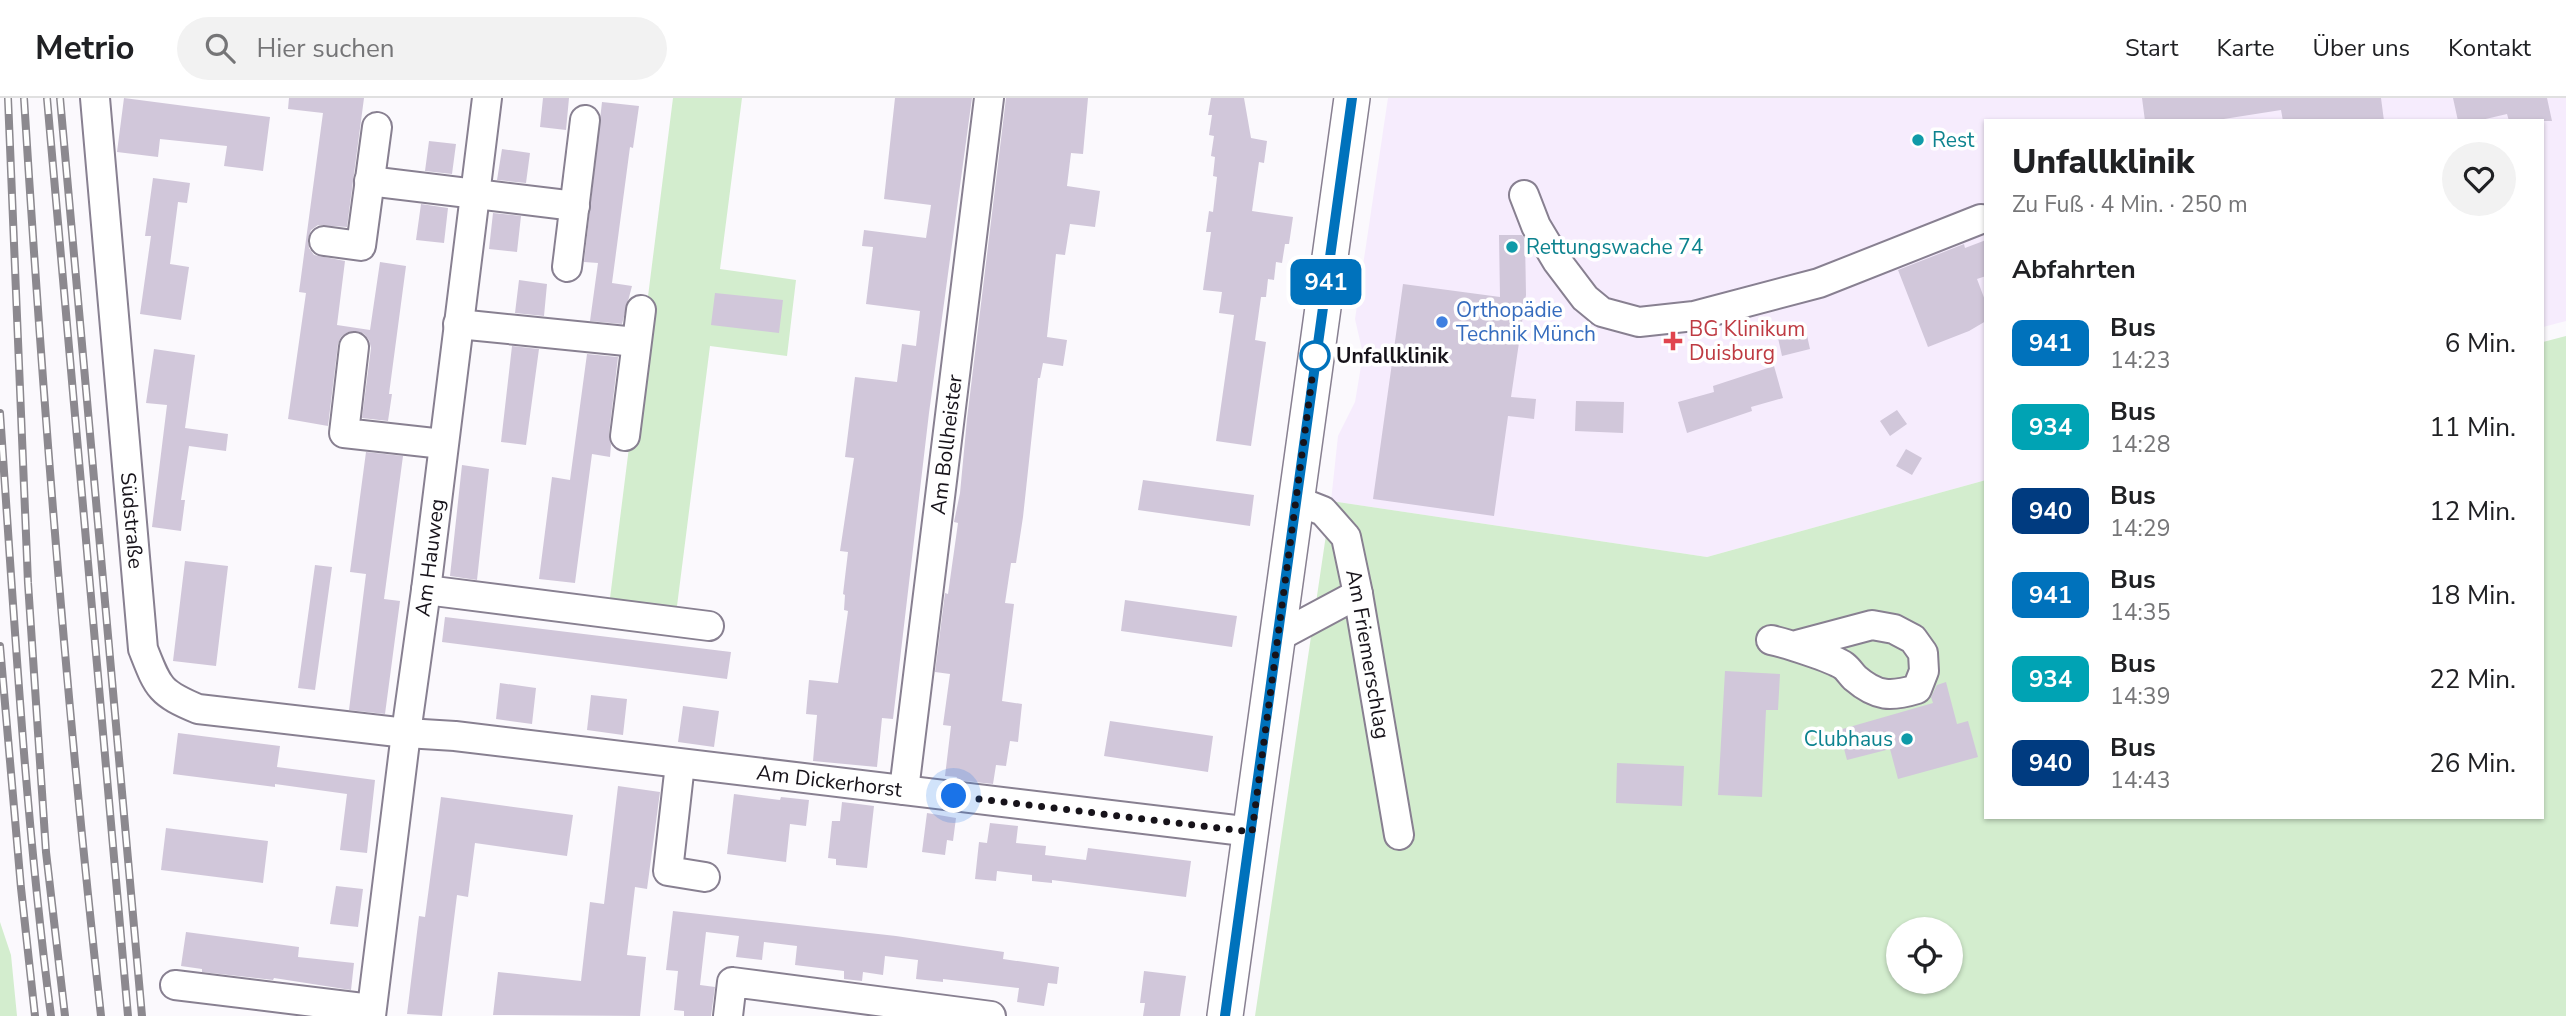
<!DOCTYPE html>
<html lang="de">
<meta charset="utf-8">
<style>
:root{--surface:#fff;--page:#f2f2f2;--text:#202124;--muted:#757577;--line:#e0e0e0}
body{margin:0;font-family:"Nunito Sans",sans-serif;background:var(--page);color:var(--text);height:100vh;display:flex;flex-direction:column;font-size:26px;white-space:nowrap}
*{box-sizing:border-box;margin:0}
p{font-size:23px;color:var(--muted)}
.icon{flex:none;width:38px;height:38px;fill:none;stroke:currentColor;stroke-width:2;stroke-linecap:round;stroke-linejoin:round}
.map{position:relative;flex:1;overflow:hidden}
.details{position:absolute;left:1984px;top:21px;width:560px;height:700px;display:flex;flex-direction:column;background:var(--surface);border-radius:0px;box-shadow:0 2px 5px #0004}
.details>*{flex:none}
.badge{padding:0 14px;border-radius:10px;font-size:24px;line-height:46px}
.controls{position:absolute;left:1886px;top:819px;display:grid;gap:14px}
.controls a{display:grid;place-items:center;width:77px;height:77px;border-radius:50%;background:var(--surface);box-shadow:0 2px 5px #0004;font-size:35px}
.you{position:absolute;width:35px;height:35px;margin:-18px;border:5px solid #fff;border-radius:50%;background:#1a73e8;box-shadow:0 0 0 10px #1a73e833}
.map>.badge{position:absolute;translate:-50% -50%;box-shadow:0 0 0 4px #fff}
h2{padding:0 28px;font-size:26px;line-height:63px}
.round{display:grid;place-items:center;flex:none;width:74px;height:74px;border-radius:37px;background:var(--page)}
.headline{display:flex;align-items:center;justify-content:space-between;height:119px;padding:0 28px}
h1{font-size:33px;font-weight:800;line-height:52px}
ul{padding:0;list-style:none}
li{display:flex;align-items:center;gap:21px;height:84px;padding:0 28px}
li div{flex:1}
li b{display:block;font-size:26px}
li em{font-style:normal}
li .badge{min-width:77px;font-weight:700;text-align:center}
header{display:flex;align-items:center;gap:42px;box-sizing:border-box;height:98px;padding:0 35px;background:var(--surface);border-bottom:2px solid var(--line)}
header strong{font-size:33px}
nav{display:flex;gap:38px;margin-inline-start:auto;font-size:24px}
.search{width:490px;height:63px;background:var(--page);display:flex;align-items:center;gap:18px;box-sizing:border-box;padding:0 24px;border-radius:38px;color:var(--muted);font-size:26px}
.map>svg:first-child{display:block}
</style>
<header>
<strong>Metrio</strong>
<div class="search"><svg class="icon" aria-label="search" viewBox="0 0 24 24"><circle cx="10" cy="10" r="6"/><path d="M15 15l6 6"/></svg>Hier suchen</div>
<nav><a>Start</a><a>Karte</a><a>Über uns</a><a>Kontakt</a></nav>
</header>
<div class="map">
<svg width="2566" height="918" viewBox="0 0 2566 918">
<rect width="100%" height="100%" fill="#fbf9fd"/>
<path fill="#f6ecfd" d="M1388,0H2566V223L2543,229V23H1986V382L1707,459L1331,403L1338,338L1355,304L1363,256L1355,221Z"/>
<path fill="#d3edce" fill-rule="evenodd" d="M673,0H742L720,171L796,182L787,258L710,248L676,516L609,508Z
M2566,238V918H1255L1331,403L1707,459L1986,382V719H2543V244ZM1899,831H1951V884H1899Z
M0,824L11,857L17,918H0Z"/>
<path fill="#d1c7da" d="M124,0L270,19L263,73L224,68L227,48L160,41L158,59L117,54Z
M289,0H364L347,129L318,127L311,132L308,141L309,150L314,157L345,163L337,227L370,232L380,164L406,168L389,296H392L388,323L362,320L371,250L369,242L364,236L355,233L348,234L341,239L338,246L328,328L288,321L306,195L299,194L323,15L288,11Z
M543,0H569L566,32L540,29Z
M895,0H972L929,315L893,621L882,620L877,669L813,663L817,617L806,616L809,582L838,585L848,513L844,512L845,497L843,496L848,454L840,453L854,360L845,359L855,279L897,284L902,246L916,248L920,213L866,206L873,149L862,148L864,132L926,140L931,107L884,101Z
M1006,0H1088L1083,56L1071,55L1067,88L1100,93L1095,129L1070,126L1065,157L1056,156L1047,239L1067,242L1063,268L1043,265L1040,280H1038L1023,419L1016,465H1011L1005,505L1014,506L1002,603L1022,606L1018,644L1010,643L1006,668L996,667L993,686L956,682L957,679L945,678L951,628L943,627L950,576L935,574L945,495L948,496L958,425L954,424L960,395L967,321Z
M1211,0H1244L1251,40L1267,43L1264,65L1259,64L1252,113L1293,119L1289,146H1285L1282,165L1276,164L1274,182L1268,181L1266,199H1261L1255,242L1266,244L1251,348L1216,343L1234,217L1219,215L1222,194L1203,192L1211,134H1206L1209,113L1213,114L1217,79L1213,78L1215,59L1211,58L1214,38L1209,37L1212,17H1208Z
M2142,0H2381L2384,23H2283L2281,12L2211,23H2145Z
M2453,0H2547L2552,23H2509L2507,16L2477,23H2458Z
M602,4L639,8L633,50L630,49L612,185L632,188L622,226L590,223L598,165L584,164Z
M429,43L456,46L452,76L425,73Z
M502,51L530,55L526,85L497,82Z
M153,80L190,85L187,105L178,104L170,166L189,169L181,222L140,216L151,138H145Z
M421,106L448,110L444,145L416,142Z
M493,115L521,118L517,154L489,151Z
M1499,137H1522L1525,141L1526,197L1511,299L1536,301L1534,321L1508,318L1494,418L1373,401L1403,186L1500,199Z
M1986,142V178L1977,181L1986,205V223L1969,233L1928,249L1898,172L1964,146L1965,150Z
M519,182L547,186L544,218L515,215Z
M715,195L783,202L779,235L711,227Z
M1806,233L1810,251L1782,258L1778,240Z
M512,248L539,251L526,347L501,344Z
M154,251L195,257L185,330L228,336L226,353L189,348L181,402H185L181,433L152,429L167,307L146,305Z
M587,256L618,259L609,336L611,347L610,359L592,356L575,485L539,481L552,379L570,382Z
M1774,268L1783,300L1751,309L1752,313L1687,335L1678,304L1714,294L1713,288Z
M1576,303L1624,304L1623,335L1575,333Z
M1897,312L1907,326L1890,338L1880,323Z
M1906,351L1922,360L1912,377L1896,368Z
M366,354L403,358L384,501L400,503L385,616L349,612L366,476L350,474Z
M462,367L489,371L477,482L450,478Z
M1143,382L1254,397L1250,428L1138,412Z
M185,463L228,468L216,568L173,563Z
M315,467L332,469L315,592L298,590Z
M1125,502L1237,518L1232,549L1121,533Z
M445,519L731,554L727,581L442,544Z
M1725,573L1780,576L1778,612H1766L1762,699L1718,697Z
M1946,584L1957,626L1968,623L1978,659L1898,681L1890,651L1847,662L1839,632L1933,605L1931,599L1937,587Z
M500,585L536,590L532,626L496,621Z
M591,597L627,601L623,637L587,632Z
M683,608L719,613L714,649L678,644Z
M1110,623L1213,638L1208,674L1104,658Z
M178,635L280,648L277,669L375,682L367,755L340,752L347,696L275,686V689L173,676Z
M1617,665L1684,668L1682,708L1616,705Z
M618,688L660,694L647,791L635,789L627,857L646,859L640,918L493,917L498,874L581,883L590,804L604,806Z
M734,696L780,702L781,699L809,702L806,728L790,726L786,764L727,756Z
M441,699L573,717L567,758L475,745L468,799L457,797L442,918L407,916L419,818L425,819Z
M842,704L874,708L867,770L836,767V761L828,760L832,723H840Z
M927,715L956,720L953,743L947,742L945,757L922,754Z
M990,725L1018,728L1016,745L1046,748L1045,757L1086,762L1088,750L1191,763L1186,799L1052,782V785L1032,783V777L997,773L996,783L975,781L979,744L987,745Z
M166,730L268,743L263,785L161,772Z
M336,788L363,791L358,829L330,826Z
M673,813L896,838L1004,854L1003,861L1059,869L1057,886L1048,885L1044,908L1017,904L1019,890L943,881V884L916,881L918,862L885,858L883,877L863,874L862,883L844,881V873L795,867L797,848L764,844L762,862L736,859L739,838L706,834L700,887L715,889L711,918H684V913L674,912L678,873L666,872Z
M186,834L299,849L298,859L354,865L351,892L274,880L273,882L202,874V871L181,868Z
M1144,873L1186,878L1180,918H1143L1145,905H1140Z"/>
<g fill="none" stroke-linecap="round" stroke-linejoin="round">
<g stroke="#888091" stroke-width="32">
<g id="minor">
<path id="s1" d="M95,0L143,551C158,589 159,595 198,611L406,635L455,638L1252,734"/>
<path d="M369,83L575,108"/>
<path d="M1524,97L1536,128L1557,163L1585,200L1602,214L1639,224L1694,218L1819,185L1981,121"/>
<path d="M324,143L361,148L377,29"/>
<path d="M567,169L585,22"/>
<path d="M458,226L636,244"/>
<path d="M354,249L344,335L443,346"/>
<path d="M625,338L641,212"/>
<path id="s2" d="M1295,402L1323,413L1346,439L1358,496L1399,737"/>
<path d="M426,492L709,528"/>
<path d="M1276,540L1358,496"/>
<path d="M1771,542C1785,545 1833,560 1844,568C1848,571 1851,576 1855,580C1877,599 1891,599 1917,591L1924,573L1923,555L1913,541L1894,531L1872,527L1793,548"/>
<path d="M680,666L668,773L705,779"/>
<path id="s3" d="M904,692L989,0"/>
<path d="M175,887L371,911"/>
<path id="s4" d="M371,918L406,635L426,492L487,0"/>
<path d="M728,918L732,884L991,918"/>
</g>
</g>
<g stroke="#888091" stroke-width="38">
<path id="major" d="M1225,918L1352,0"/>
</g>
<use href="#minor" stroke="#fff" stroke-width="28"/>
<use href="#major" stroke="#fff" stroke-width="35"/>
<g stroke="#8c898f" stroke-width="8">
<path id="rail" d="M8,0L28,485L46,754L65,918
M24,0C43,307 67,613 101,918
M47,0L128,918
M60,0L142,918
M0,315C14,516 25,718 51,918
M0,548L21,790L35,918"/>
</g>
<use href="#rail" stroke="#fff" stroke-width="5" stroke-dasharray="16" stroke-linecap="butt"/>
</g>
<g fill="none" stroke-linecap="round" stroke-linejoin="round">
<g stroke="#fff" stroke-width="16">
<path id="line" d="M1225,918L1352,0"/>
</g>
<use href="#line" stroke="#0072bc" stroke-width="10"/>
<path stroke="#17131a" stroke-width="7" stroke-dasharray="0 12.6" d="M954,698L1252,734L1315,258"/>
</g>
<g fill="#0f9aa8" stroke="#fff" stroke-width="2.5">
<circle cx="1918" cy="42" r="7"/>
<circle cx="1512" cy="149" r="7"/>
<circle cx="1907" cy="641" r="7"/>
</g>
<circle fill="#3f7fe0" stroke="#fff" stroke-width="2.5" cx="1442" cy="224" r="7"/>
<path fill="#e0444e" stroke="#fff" stroke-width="2.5" d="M1669.5 232.5h7v7h7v7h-7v7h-7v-7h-7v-7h7z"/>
<circle fill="#fff" stroke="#0072bc" stroke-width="3.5" cx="1315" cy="258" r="14"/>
<g text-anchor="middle" stroke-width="7" stroke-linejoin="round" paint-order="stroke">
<g font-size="21" fill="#0d838f" stroke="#fff" text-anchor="start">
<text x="1932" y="49">Rest</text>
<text x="1526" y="156">Rettungswache 74</text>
<text x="1893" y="648" text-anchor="end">Clubhaus</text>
</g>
<g font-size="21" fill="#366cbe" stroke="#fff" text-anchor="start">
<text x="1456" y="219">Orthopädie<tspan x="1456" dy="24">Technik Münch</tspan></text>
</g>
<g font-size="21" fill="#be3a42" stroke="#fff" text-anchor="start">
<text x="1689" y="238">BG Klinikum<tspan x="1689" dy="24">Duisburg</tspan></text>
</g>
<g font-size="21" font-weight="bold" fill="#17131a" stroke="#fff" text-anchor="start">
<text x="1336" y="265">Unfallklinik</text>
</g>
<g font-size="21" fill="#17131a" stroke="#fff">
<text dy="7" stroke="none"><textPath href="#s3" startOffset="348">Am Bollheister</textPath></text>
<text dy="7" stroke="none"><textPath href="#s1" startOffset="424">Südstraße</textPath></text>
<text dy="7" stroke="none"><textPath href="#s4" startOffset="462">Am Hauweg</textPath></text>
<text dy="7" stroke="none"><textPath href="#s2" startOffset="184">Am Friemerschlag</textPath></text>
<text dy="7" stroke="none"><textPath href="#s1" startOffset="1274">Am Dickerhorst</textPath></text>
</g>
</g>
</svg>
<div class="controls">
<a><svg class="icon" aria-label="locate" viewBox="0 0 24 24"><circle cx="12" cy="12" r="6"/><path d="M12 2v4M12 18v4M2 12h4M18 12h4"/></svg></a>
</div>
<div class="you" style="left:954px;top:698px"></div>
<b class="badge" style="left:1326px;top:184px;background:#0072bc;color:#fff">941</b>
<section class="details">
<div class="headline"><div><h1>Unfallklinik</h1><p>Zu Fuß · 4 Min. · 250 m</p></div><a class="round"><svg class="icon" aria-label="heart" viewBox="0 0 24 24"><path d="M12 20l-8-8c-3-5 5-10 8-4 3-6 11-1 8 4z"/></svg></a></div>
<h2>Abfahrten</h2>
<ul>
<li><span class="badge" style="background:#0072bc;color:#fff">941</span><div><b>Bus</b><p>14:23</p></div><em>6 Min.</em></li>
<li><span class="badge" style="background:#00a3b4;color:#fff">934</span><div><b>Bus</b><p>14:28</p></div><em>11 Min.</em></li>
<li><span class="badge" style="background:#003b80;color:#fff">940</span><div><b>Bus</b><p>14:29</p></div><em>12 Min.</em></li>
<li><span class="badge" style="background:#0072bc;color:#fff">941</span><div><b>Bus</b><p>14:35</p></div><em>18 Min.</em></li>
<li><span class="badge" style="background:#00a3b4;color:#fff">934</span><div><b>Bus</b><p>14:39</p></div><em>22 Min.</em></li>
<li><span class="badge" style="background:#003b80;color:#fff">940</span><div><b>Bus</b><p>14:43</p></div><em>26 Min.</em></li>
</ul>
</section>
</div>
